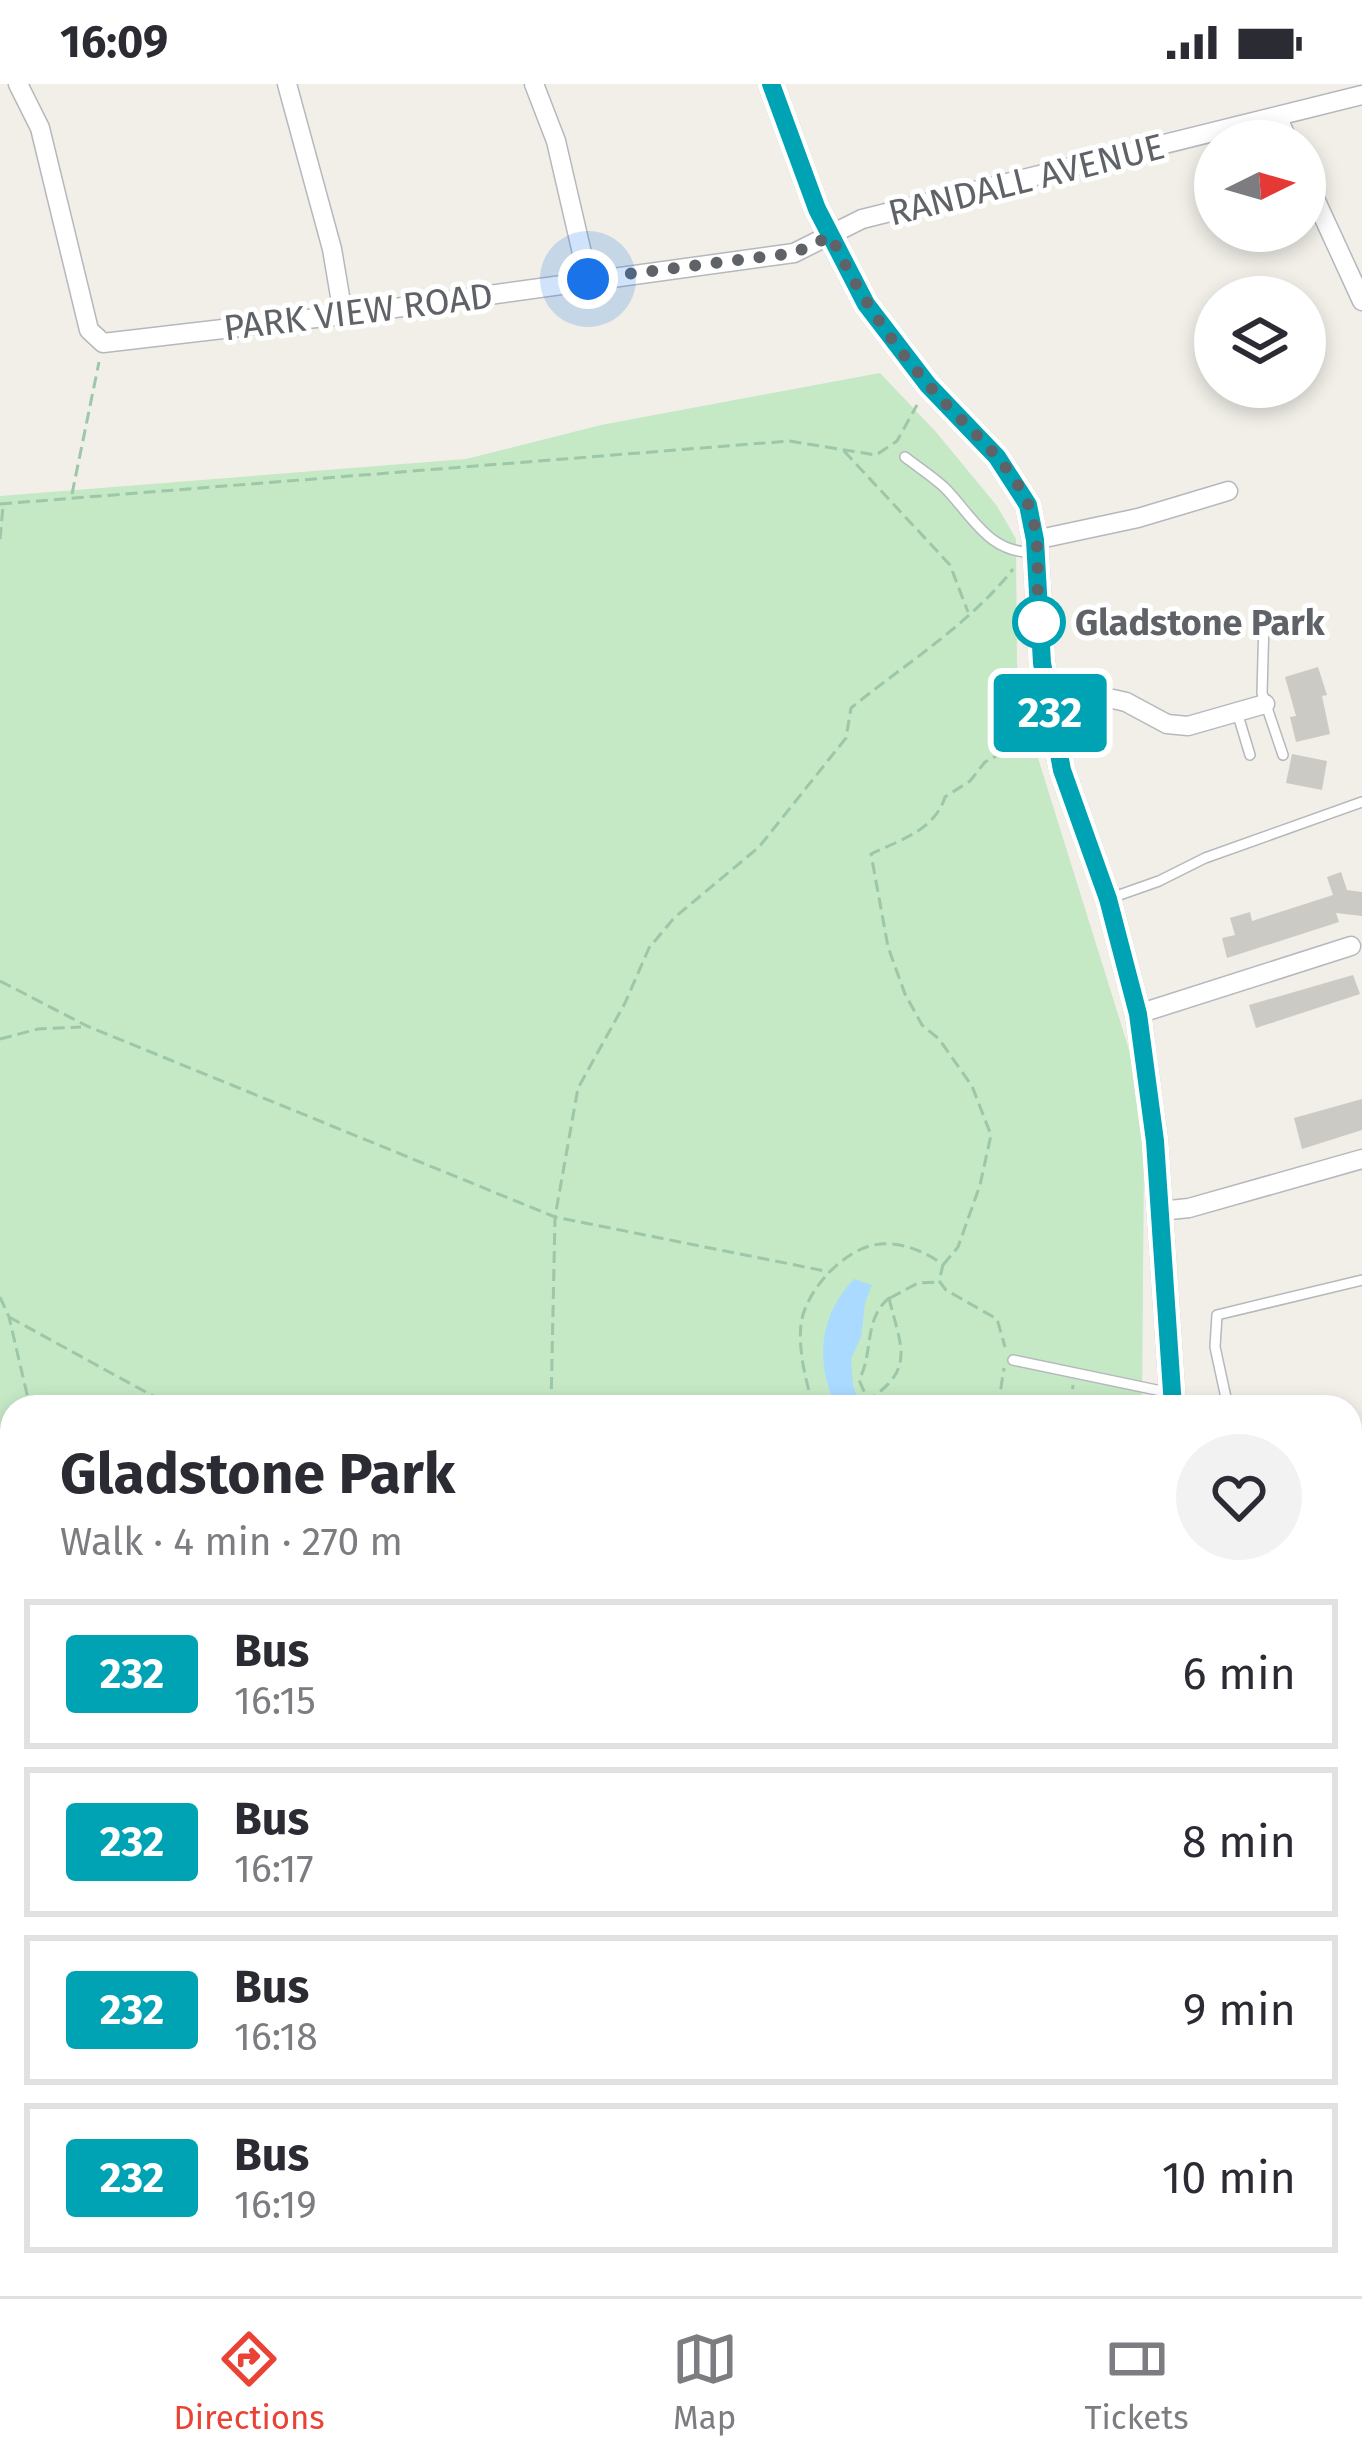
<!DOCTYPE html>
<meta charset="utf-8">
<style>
:root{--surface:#fff;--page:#f2f2f3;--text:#2b2b33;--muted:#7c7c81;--line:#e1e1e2;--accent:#ea4335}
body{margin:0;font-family:"Fira Sans",sans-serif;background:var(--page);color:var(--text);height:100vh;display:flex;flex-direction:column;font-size:45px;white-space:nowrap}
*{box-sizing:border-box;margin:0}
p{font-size:39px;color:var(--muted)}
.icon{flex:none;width:66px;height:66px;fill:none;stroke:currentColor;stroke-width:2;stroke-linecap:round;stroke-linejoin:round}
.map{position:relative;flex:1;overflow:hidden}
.details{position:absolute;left:0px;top:1311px;width:1362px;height:903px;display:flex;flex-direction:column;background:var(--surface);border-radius:36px 36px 0 0;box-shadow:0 6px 18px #0003}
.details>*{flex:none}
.badge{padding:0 24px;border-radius:9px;font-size:42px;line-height:78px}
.needle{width:78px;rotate:85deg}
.buttons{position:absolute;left:1194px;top:36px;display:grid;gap:24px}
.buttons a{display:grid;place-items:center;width:132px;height:132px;border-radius:50%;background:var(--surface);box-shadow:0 6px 18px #0003;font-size:60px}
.you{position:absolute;width:60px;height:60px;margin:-30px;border:9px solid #fff;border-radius:50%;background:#1a73e8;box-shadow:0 0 0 18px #1a73e833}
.map>.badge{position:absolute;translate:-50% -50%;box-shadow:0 0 0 6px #fff}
.round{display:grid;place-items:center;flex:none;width:126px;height:126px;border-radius:63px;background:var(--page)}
.summary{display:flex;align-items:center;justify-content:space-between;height:204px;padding:0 60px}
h1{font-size:57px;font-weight:700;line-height:90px}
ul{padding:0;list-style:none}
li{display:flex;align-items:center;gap:36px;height:150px;margin:0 24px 18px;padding:0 36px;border:6px solid var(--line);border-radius:0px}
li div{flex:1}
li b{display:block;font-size:45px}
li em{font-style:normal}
li .badge{min-width:132px;font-weight:700;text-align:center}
.status{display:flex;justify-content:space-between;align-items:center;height:84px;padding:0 60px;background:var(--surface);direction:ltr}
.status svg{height:33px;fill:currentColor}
.menu{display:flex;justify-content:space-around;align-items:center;height:168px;border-top:3px solid var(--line);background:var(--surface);font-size:33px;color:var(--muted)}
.menu a{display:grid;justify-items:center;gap:6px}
.menu .selected{color:var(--accent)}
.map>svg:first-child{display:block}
</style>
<div class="status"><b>16:09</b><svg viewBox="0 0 49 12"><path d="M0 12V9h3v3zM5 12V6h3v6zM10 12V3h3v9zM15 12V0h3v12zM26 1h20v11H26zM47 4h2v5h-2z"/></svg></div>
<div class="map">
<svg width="1362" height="2212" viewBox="0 0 1362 2212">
<rect width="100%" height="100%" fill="#f1efe8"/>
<path fill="#c5e8c5" d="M880,289L936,348L997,422L1016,455L1017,581L1033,658L1131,972L1144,1071L1142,1323H12V2202H697L686,2212H0V412L466,375L601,341Z"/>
<path fill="#aadaff" d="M854,1195L872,1201L865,1219L861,1253L851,1275L853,1302L861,1323H836C815,1276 819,1232 854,1195Z"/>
<path fill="#cccac5" d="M1318,583L1327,611L1322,612L1330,650L1296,658L1290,633L1296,632L1285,593Z
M1292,670L1327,677L1322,706L1286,699Z
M1341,788L1347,806L1362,808V832L1336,829L1339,838L1227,874L1222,854L1235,851L1230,834L1250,828L1252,837L1333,811L1327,793Z
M1353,891L1360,910L1256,944L1249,921Z
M1362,1015V1046L1302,1065L1294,1034Z"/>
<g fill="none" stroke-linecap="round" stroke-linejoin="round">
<g stroke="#b5b8bc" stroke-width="12">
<path id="service" d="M905,373C918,383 932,392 944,403C972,431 989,471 1035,468
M1264,536L1262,609L1283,671
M1237,628L1250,671
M1108,815L1159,797L1205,774L1362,718
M1013,1276L1171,1309
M1228,1323L1215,1263L1217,1231L1362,1196
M1350,1513L1362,1510"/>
</g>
<g stroke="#b5b8bc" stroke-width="21">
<path id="minor" d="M18,0L40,44L89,246L103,259L359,229L794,169L862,135L1362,11
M287,0L332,165L343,230
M534,0L556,57L588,195
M1278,34L1288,57
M1305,93L1362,217
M1035,456L1138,434L1228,407
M1050,628L1113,615L1126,618L1167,640L1188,642L1265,620
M1138,930L1351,862
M1160,1127L1189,1124L1362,1075
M1350,1415L1362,1409
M1350,1581L1362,1573
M1350,2100L1362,2088
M1350,2171L1362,2181
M1096,2202L1106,2212
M717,2212L727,2202"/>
</g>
<g stroke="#b5b8bc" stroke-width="27">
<path id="tertiary" d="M771,0L817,125L866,220L928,301L997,373L1028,421L1035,456L1042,579L1062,686L1108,815L1138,930L1155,1057L1173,1323
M1350,1682L1362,1696"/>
</g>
<path stroke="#9cc7a9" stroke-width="3" stroke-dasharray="12 6" stroke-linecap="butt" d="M844,367L950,481L968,528
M72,410L99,278
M0,420L789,357L876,371L897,357L917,321
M0,455L3,422
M0,897L87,942L555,1133L830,1188
M0,955L38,945L81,943
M943,1181L958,1163L980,1101L991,1051L972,1002L939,955L922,941L905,910L888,863L871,770C900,756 935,746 945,713L970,697L985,678L1015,662L1026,624
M0,1213L9,1233L30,1323
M889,1214C900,1261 917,1285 868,1316L859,1296C874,1268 863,1236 889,1214Z
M890,1214L918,1199L937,1198
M9,1233L173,1323
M551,1323L555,1133L578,1004L625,919L649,864L674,834L759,763L846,654L851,624C905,580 970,540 1013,485
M814,1323C806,1299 798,1266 801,1240C805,1208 842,1167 874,1161C897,1156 926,1167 943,1181L939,1197L946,1206L997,1235L1005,1263
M998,1323L1004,1284
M1071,1323L1073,1301
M0,1515L12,1541
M0,1650L12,1642
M0,1718L12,1745
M0,2046L12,2042
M435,2202L442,2212
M537,2202L538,2212
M593,2212L599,2202
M671,2212L681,2202"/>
<use href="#service" stroke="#fff" stroke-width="9"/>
<use href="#minor" stroke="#fff" stroke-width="18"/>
<use href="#tertiary" stroke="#fff" stroke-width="24"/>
<g stroke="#b6b7b8" stroke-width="10">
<path id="rail" d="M0,1398L12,1428
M374,2202L379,2212"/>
</g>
<use href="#rail" stroke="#fff" stroke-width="6" stroke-dasharray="18" stroke-linecap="butt"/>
</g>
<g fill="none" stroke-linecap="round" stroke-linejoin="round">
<g stroke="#fff" stroke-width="27">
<path id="line" d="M771,0L817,125L866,220L928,301L997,373L1028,421L1035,456L1042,579L1062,686L1108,815L1138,930L1155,1057L1173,1323"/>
</g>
<use href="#line" stroke="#00a3b4" stroke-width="18"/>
<path stroke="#5f6368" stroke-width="12" stroke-dasharray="0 21.6" d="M588,195L794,169L831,152C856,206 888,254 927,299C960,339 1006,371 1028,420C1043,454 1035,505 1039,538"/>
</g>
<circle fill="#fff" stroke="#00a3b4" stroke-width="6" cx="1039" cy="538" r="24"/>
<g text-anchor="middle" stroke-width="10" stroke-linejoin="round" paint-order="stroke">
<g font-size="36" fill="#5f6368" stroke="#fff">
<text transform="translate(1026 95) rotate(-14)" y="13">RANDALL AVENUE</text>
<text transform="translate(358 227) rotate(-7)" y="13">PARK VIEW ROAD</text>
</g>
<g font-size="36" font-weight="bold" fill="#5f6368" stroke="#fff" text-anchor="start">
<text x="1075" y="551">Gladstone Park</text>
</g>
</g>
</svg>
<div class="buttons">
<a><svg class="needle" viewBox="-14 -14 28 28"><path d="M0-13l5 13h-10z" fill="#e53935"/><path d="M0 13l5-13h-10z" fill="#7c7c81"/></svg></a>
<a><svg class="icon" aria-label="layers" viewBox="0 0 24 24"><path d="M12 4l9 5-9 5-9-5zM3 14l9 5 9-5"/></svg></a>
</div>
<div class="you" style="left:588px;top:195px"></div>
<b class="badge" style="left:1050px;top:629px;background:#00a3b4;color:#fff">232</b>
<section class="details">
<div class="summary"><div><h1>Gladstone Park</h1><p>Walk · 4 min · 270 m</p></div><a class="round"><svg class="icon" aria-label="heart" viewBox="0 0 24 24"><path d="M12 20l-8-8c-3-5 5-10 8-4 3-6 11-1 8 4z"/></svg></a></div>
<ul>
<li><span class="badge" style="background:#00a3b4;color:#fff">232</span><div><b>Bus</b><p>16:15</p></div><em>6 min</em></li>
<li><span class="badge" style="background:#00a3b4;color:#fff">232</span><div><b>Bus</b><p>16:17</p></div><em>8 min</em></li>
<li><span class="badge" style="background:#00a3b4;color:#fff">232</span><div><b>Bus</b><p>16:18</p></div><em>9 min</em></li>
<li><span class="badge" style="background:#00a3b4;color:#fff">232</span><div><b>Bus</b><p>16:19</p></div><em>10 min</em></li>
</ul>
</section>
</div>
<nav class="menu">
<a class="selected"><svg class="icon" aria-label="directions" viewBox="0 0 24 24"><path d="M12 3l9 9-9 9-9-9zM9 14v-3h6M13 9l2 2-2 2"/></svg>Directions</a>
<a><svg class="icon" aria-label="map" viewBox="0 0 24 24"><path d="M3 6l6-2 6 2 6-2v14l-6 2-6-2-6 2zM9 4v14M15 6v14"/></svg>Map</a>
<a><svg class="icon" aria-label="tickets" viewBox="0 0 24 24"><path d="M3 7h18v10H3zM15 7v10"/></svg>Tickets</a>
</nav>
